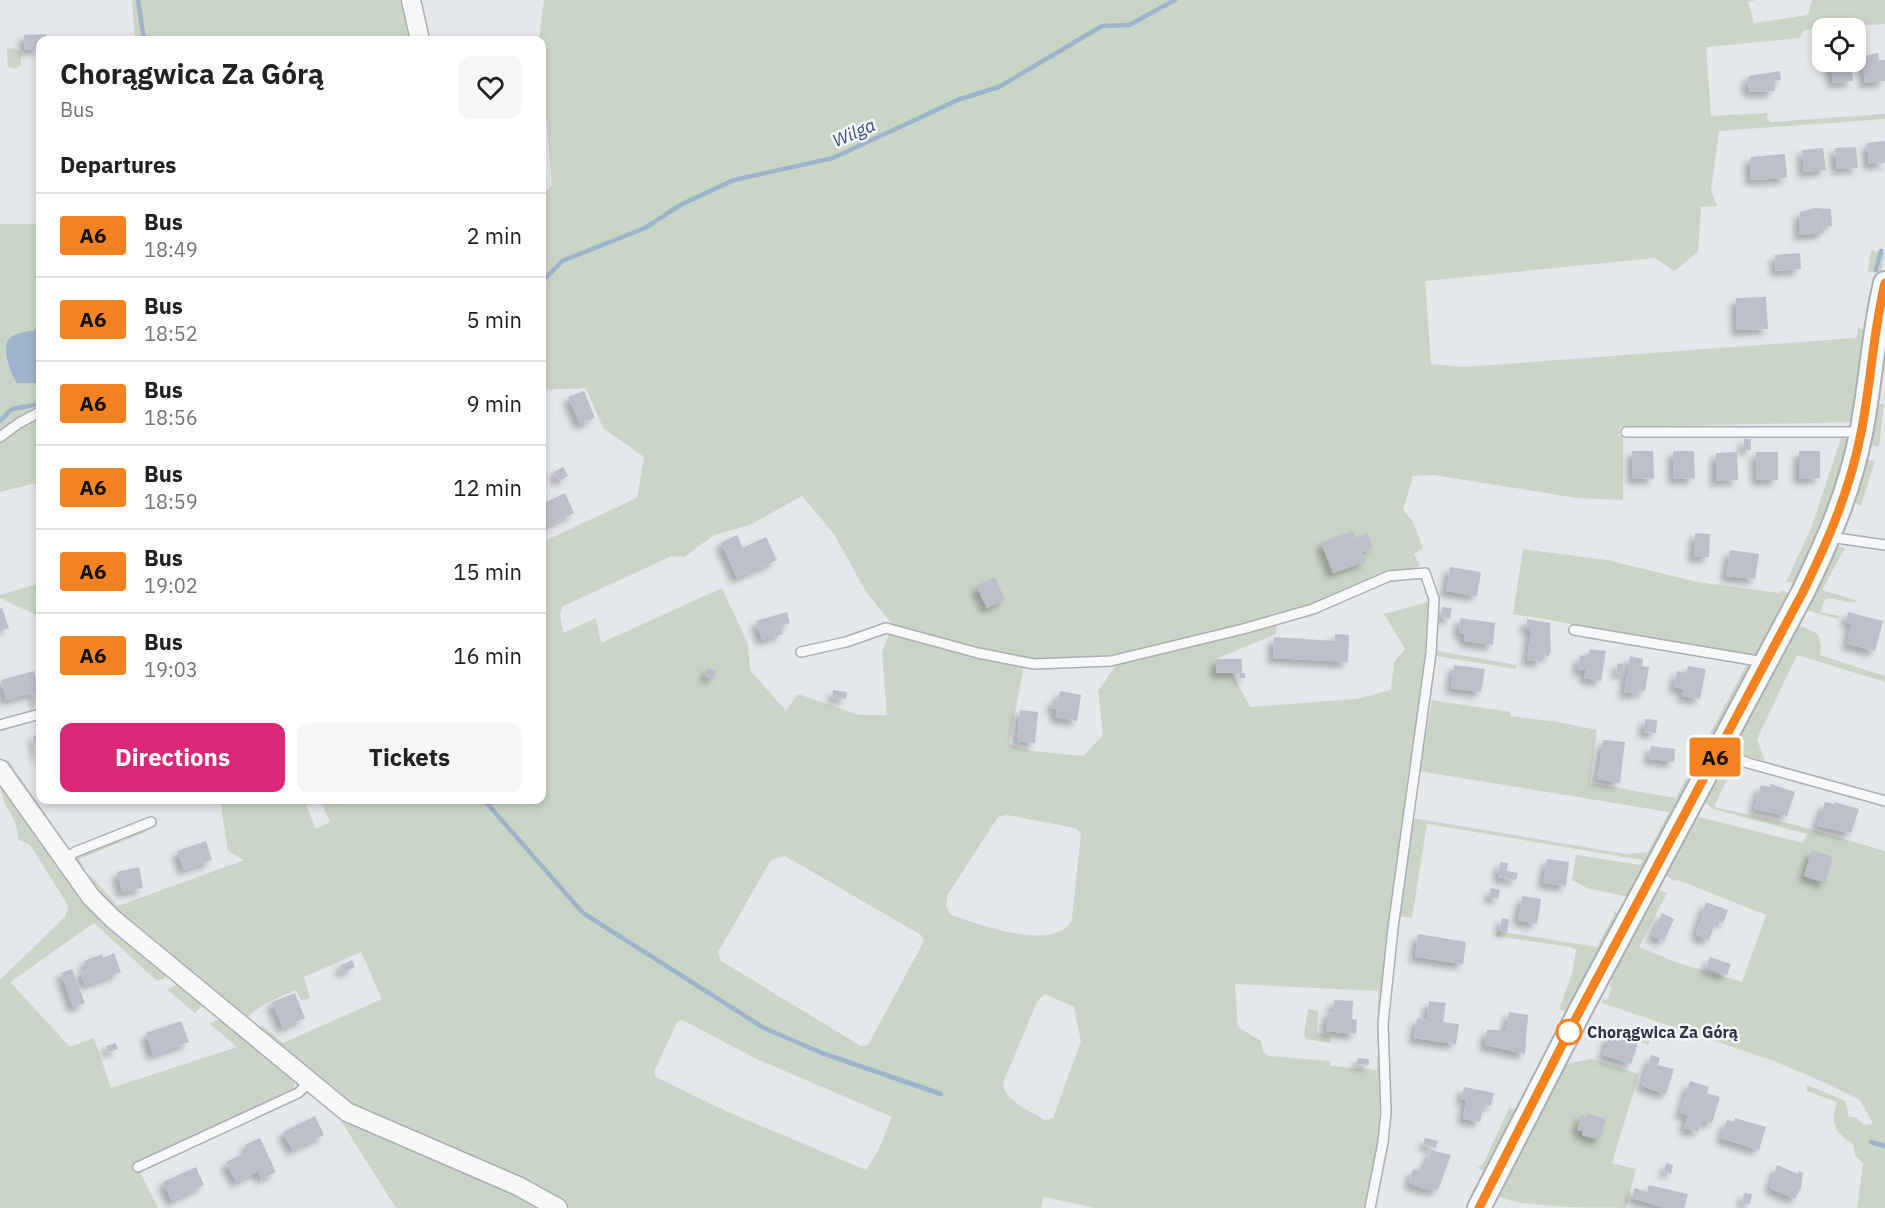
<!DOCTYPE html>
<meta charset="utf-8">
<style>
:root{--surface:#fff;--page:#f6f6f6;--text:#202124;--muted:#757577;--line:#e0e0e0;--accent:#db2777}
body{margin:0;font-family:"IBM Plex Sans",sans-serif;background:var(--page);color:var(--text);height:100vh;display:flex;flex-direction:column;font-size:22px;white-space:nowrap}
*{box-sizing:border-box;margin:0}
p{font-size:20px;color:var(--muted)}
.icon{flex:none;width:33px;height:33px;fill:none;stroke:currentColor;stroke-width:2;stroke-linecap:round;stroke-linejoin:round}
.map{position:relative;flex:1;overflow:hidden}
.sheet{position:absolute;left:36px;top:36px;width:510px;height:768px;display:flex;flex-direction:column;background:var(--surface);border-radius:12px;box-shadow:0 3px 9px #0003}
.sheet>*{flex:none}
.badge{padding:0 12px;border-radius:4px;font-size:21px;line-height:39px}
.controls{position:absolute;left:1812px;top:18px;display:grid;gap:12px}
.controls a{display:grid;place-items:center;width:54px;height:54px;border-radius:12px;background:var(--surface);box-shadow:0 3px 9px #0003;font-size:30px}
.map>.badge{position:absolute;translate:-50% -50%;box-shadow:0 0 0 3px #fff}
h2{padding:0 24px;font-size:22px;line-height:54px}
.round{display:grid;place-items:center;flex:none;width:63px;height:63px;border-radius:12px;background:var(--page)}
.head{display:flex;align-items:center;justify-content:space-between;height:102px;padding:0 24px}
h1{font-size:28px;font-weight:800;line-height:45px}
.primary-button{display:flex;gap:12px;margin-top:auto;padding:12px 24px}
.primary-button a{flex:1;height:69px;border-radius:12px;background:var(--accent);color:#fff;font-size:24px;font-weight:800;line-height:69px;text-align:center}
.primary-button a+a{background:var(--page);color:var(--text)}
ul{padding:0;list-style:none}
li{display:flex;align-items:center;gap:18px;height:84px;padding:0 24px;border-top:2px solid var(--line)}
li div{flex:1}
li b{display:block;font-size:22px}
li em{font-style:normal}
li .badge{min-width:66px;font-weight:700;text-align:center}
.map>svg:first-child{display:block}
</style>
<div class="map">
<svg width="1885" height="1208" viewBox="0 0 1885 1208">
<defs>
<filter id="shadow"><feDropShadow dx="-5.5" dy="5.5" stdDeviation="3" flood-color="#0004"/></filter>
</defs>
<rect width="100%" height="100%" fill="#e4e7ec"/>
<path fill="#c9d6c5" fill-rule="evenodd" d="M132,0H407L416,40H135Z
M544,0H1756L1748,2L1754,23L1808,15L1812,0H1885V24L1804,30L1800,38L1706,47L1711,116L1768,113L1767,118L1770,122L1885,114V119L1719,131L1711,190L1717,206L1701,207L1698,252L1674,271L1655,258L1425,281L1431,364L1464,367L1856,338L1858,328L1870,331L1857,422L1620,427L1619,436H1623V500L1577,498L1434,475L1413,476L1403,510L1412,520L1423,548L1414,554L1420,565L1416,568L1390,572L1312,606L1242,627L1100,658L1064,661L1022,658L962,645L893,626L865,590L834,534L802,496L750,525L714,535L684,557L672,556L563,606L560,614L563,633L596,618L601,643L722,588L748,644L750,670L786,711L798,694L859,715H887L882,652L889,634L1024,666L1009,744L1032,751L1083,756L1103,735L1098,691L1117,664L1277,624L1276,634L1216,659V673H1232L1250,707L1357,699L1391,690L1394,662L1405,649L1384,614L1428,602L1427,655L1407,780L1380,1044L1377,1045L1378,991L1235,984L1238,1027L1261,1041L1263,1051L1269,1056L1330,1061V1066L1377,1070V1056L1380,1057L1379,1145L1367,1208H1094L1046,1197L1043,1198L1041,1208H571L535,1186L352,1105L259,1032L262,1025L283,1043L382,999L361,952L304,977L310,998L301,1000L296,990L264,1004L243,1020L116,914L83,878L90,875L118,906L244,860L228,851L220,800H304L316,829L330,822L321,800H542V542L637,498L644,457L603,428L586,388L542,390V196L552,185L542,71V40H539ZM1007,815L1075,828L1081,833L1072,919C1057,954 978,924 951,915L946,906L948,894L998,817ZM785,856L921,935L924,941L868,1045L861,1046L721,961L718,952L771,860ZM1045,994L1074,1007L1081,1041L1053,1118L1045,1120C1031,1111 1004,1101 1003,1083L1037,1002ZM682,1020L757,1059L892,1117L878,1151L866,1170L728,1112L656,1077L654,1072L677,1022Z
M13,48L21,52V65L15,69L8,67L7,49Z
M0,224H40V408L0,432Z
M1871,250L1885,252L1881,273L1868,272Z
M1884,404L1879,447L1868,444L1875,405Z
M40,417V482L0,492V441L23,424Z
M1841,438L1854,440L1844,482L1799,583L1786,582L1812,526Z
M1864,459L1875,461L1861,506L1852,501Z
M1833,545L1845,548L1822,590L1858,601C1843,605 1838,596 1825,599L1820,612L1839,616L1838,619L1802,609Z
M1523,549L1607,560L1697,582L1780,593L1782,590L1793,597L1763,653L1754,655L1513,614Z
M40,583V617L0,598V595Z
M1795,623L1818,634L1821,645L1820,655L1885,676V682L1797,655L1757,739L1765,761L1739,754L1730,748Z
M1437,651L1517,665L1516,669L1436,656Z
M1747,664L1756,669L1702,770L1692,767Z
M1432,700L1510,712V716L1558,722L1597,730L1590,783L1676,798L1686,778L1693,782L1633,898L1587,888L1572,880L1576,855L1640,865L1643,860L1427,824L1412,918L1398,916L1413,818L1626,854L1648,852L1669,812L1419,771Z
M8,760L69,848L64,851L4,764Z
M1724,763L1733,767L1714,807L1792,824L1885,851V1208H1857L1863,1164L1855,1155L1853,1144C1834,1132 1830,1123 1837,1102L1807,1091V1085L1845,1101L1849,1117H1855L1864,1125L1873,1124L1860,1100L1821,1081L1774,1061L1602,1003V999L1607,1000L1612,988L1609,987L1627,943L1656,888L1667,893L1639,947L1681,964L1742,982L1766,915L1678,880L1674,881L1663,873L1695,816L1803,843L1807,834L1713,809L1701,799Z
M0,780L167,974L164,979L157,981L94,923L10,982L70,1047L94,1038L111,1088L237,1047L209,1023L223,1018L296,1078L293,1089L287,1093L136,1164L158,1208H0V980L65,917L68,909L66,902L30,845L18,839C18,812 0,810 0,780Z
M145,829L146,832L79,859L85,869L79,870L75,861L78,856Z
M1610,910L1623,915L1572,1013L1559,1009L1572,974L1576,950L1571,947L1496,936L1498,931L1597,947L1615,913Z
M180,982L205,1003L195,1013L168,990Z
M1308,1009L1318,1011L1317,1033L1330,1036L1331,1043L1306,1039L1304,1035Z
M1642,1027L1658,1032L1662,1038L1652,1035L1648,1045L1636,1040L1635,1035Z
M1591,1059L1639,1074L1612,1163L1636,1169L1626,1208C1600,1208 1512,1208 1498,1195L1559,1071L1566,1064Z
M1509,1108L1518,1110L1486,1172L1478,1168L1484,1162Z
M336,1113L490,1180L545,1208H396Z"/>
<path fill="#9fb4cc" d="M40,329V383H17C10,373 0,345 11,337C19,332 32,331 40,329Z"/>
<g fill="none" stroke-linecap="round" stroke-linejoin="round">
<path stroke="#9fb4cc" stroke-width="4.5" d="M138,0L144,40
M1876,270L1881,251
M542,282L562,261L645,228L682,204L734,180L833,158L960,99L999,87L1102,26L1129,25L1175,0
M0,421L12,409L40,404
M484,800L583,913L764,1028L822,1053L941,1094
M1871,1142L1885,1146"/>
</g>
<path fill="#bbc0ca" filter="url(#shadow)" d="M47,34V40H40V49L25,50L24,35Z
M1878,53L1879,60H1885V81L1865,83L1862,56Z
M1830,62H1851L1853,81L1833,83Z
M1780,71L1781,80L1774,81L1775,91L1750,92L1747,83L1749,76Z
M1885,141V163L1869,164L1867,143Z
M1856,147L1858,168L1837,169L1835,148Z
M1823,148L1826,170L1804,172L1802,150Z
M1785,154L1787,178L1751,180L1750,157Z
M1815,208L1831,209L1832,226L1823,227L1824,233L1799,235L1800,212Z
M1800,253L1801,269L1776,271L1775,255Z
M1766,297L1768,329L1737,330L1736,298Z
M584,391L595,418L580,424L568,397Z
M1744,439H1751V450H1744Z
M1632,451H1653L1654,478L1633,479Z
M1673,451H1694L1695,478L1674,479Z
M1799,451H1820V478L1799,479Z
M1737,452L1738,480L1716,481V453Z
M1756,452H1778V480H1757Z
M563,467L568,476L559,481L554,472Z
M565,493L574,513L547,526L542,514V504Z
M1353,531L1356,538L1368,533L1373,548L1362,552L1366,562L1333,573L1321,543Z
M1695,533L1710,534L1709,557H1694Z
M737,535L743,548L766,537L777,560L737,578L721,543Z
M1730,550L1759,554L1755,579L1726,576Z
M1450,567L1481,572L1477,596L1446,591Z
M995,577L1005,600L987,608L976,586Z
M1442,607L1452,608L1450,619L1441,617Z
M2,608L9,628L0,631V609Z
M787,612L790,623L780,626L783,634L762,640L756,621Z
M1848,612L1883,621L1875,651L1847,644L1852,623L1846,622Z
M1460,618L1495,623L1493,645L1464,641L1465,634L1459,633Z
M1527,619L1550,623L1551,652L1548,656L1542,655L1541,662L1527,660L1531,629H1526Z
M1335,634L1349,635L1348,662L1273,658L1274,637L1335,641Z
M1590,649L1606,651L1601,681L1584,678L1586,670L1577,669L1580,655L1588,657Z
M1630,656L1643,659L1642,666L1649,667L1645,691L1639,690L1638,694L1624,692Z
M1216,659H1242V673H1245V678H1239V673H1216Z
M1618,663L1626,665L1624,674L1616,672Z
M1454,665L1485,669L1481,692L1451,688Z
M1688,666L1706,669L1700,699L1682,696L1684,689L1674,687L1677,671L1686,673Z
M707,668L716,670L714,678L705,677Z
M34,671L38,689L40,688V705L38,706L34,693L6,700L1,680Z
M833,690L847,692L846,699L832,697Z
M1060,691L1081,695L1077,721L1055,717L1057,709L1051,708L1053,700L1058,701Z
M1020,710L1038,712L1035,743L1017,741Z
M1645,719L1657,720L1656,733L1644,732Z
M40,734V763L33,736Z
M1603,740L1625,742L1620,783L1597,779Z
M1651,746L1675,749L1674,762L1649,759Z
M1771,784L1795,792L1787,816L1754,809L1761,785L1770,787Z
M1825,802L1834,804L1835,802L1859,809L1851,833L1817,826Z
M206,841L212,860L184,870L177,851Z
M1812,850L1833,857L1825,883L1804,876Z
M1547,859L1569,862L1566,886L1543,883Z
M1500,862L1508,863L1507,871L1518,873L1516,880L1498,877Z
M139,867L143,888L122,892L117,872Z
M1491,888L1500,890L1498,899L1489,897Z
M1522,896L1541,899L1537,924L1518,920Z
M1706,902L1728,910L1723,923L1716,920L1709,940L1696,935Z
M1662,913L1674,919L1664,941L1652,936Z
M1502,918L1509,919L1507,932L1500,931Z
M1418,934L1466,942L1463,964L1415,957Z
M114,953L121,972L85,985L80,972L87,969L84,961L102,954L103,958Z
M1710,957L1731,964L1727,975L1706,968Z
M352,960L355,967L343,973L340,966Z
M72,969L85,1003L73,1007L61,973Z
M295,993L305,1018L283,1028L272,1002Z
M1334,1000L1353,1001L1352,1019L1357,1020L1356,1034L1326,1031L1328,1012L1333,1013Z
M1429,1001L1446,1003L1443,1022L1459,1024L1456,1044L1414,1038L1417,1018L1427,1019Z
M1509,1012L1528,1015L1525,1054L1485,1045L1487,1030H1506Z
M181,1021L189,1042L153,1055L146,1033Z
M1610,1034L1638,1043L1631,1064L1603,1055Z
M116,1043L118,1049L108,1052L106,1046Z
M1651,1055L1660,1058L1658,1065L1674,1069L1666,1094L1642,1086Z
M1358,1058L1369,1059V1065L1357,1064Z
M1690,1081L1709,1087L1707,1093L1720,1097L1712,1123L1702,1120L1698,1132L1684,1128L1688,1115L1680,1113Z
M1464,1087L1494,1093L1491,1106L1484,1105L1480,1122L1463,1119L1466,1100L1461,1099Z
M1587,1113L1606,1119L1600,1140L1582,1135L1583,1131L1577,1130L1581,1115L1586,1117Z
M315,1116L324,1135L292,1150L283,1132Z
M1735,1118L1766,1127L1759,1150L1721,1138L1727,1120L1734,1122Z
M260,1138L276,1172L261,1179L258,1171L236,1182L226,1162L248,1152L245,1145Z
M1425,1138L1438,1141L1436,1148L1423,1144Z
M1431,1150L1451,1155L1438,1190L1425,1189L1409,1183L1413,1169L1420,1171L1422,1164L1427,1165Z
M1666,1163L1673,1165L1671,1174L1664,1172Z
M1777,1165L1798,1174L1799,1171L1803,1173L1801,1188L1795,1199L1770,1188Z
M196,1167L204,1185L172,1201L163,1182Z
M1649,1185L1688,1194L1684,1208H1665L1632,1198L1635,1188L1647,1192Z
M1744,1193L1752,1194L1750,1204L1742,1203Z"/>
<g fill="none" stroke-linecap="round" stroke-linejoin="round">
<g stroke="#a9aeb7" stroke-width="12">
<path id="service" d="M1626,432H1861
M0,437L19,423L40,412
M1830,537L1885,545
M1574,630L1764,662
M801,652L846,642L886,628L978,653L1034,664L1111,661L1243,629L1313,609L1389,576L1425,573L1434,599L1431,653L1393,928L1383,1024L1386,1113L1383,1142L1370,1208
M0,725L40,714
M1718,750L1748,763L1885,801
M64,860L75,852L151,822
M138,1167L298,1093L310,1082"/>
</g>
<g stroke="#a9aeb7" stroke-width="21">
<path id="minor" d="M411,0L420,40
M0,769L91,897L113,919L347,1112L518,1186L558,1208"/>
</g>
<g stroke="#a9aeb7" stroke-width="26">
<path id="tertiary" d="M1479,1208L1583,1005L1803,592C1828,541 1850,490 1861,433C1871,383 1873,332 1885,283"/>
</g>
<use href="#service" stroke="#f7f8fa" stroke-width="9"/>
<use href="#minor" stroke="#f7f8fa" stroke-width="18"/>
<use href="#tertiary" stroke="#f7f8fa" stroke-width="22"/>
</g>
<g fill="none" stroke-linecap="round" stroke-linejoin="round">
<g stroke="#fff" stroke-width="14">
<path id="line" d="M1479,1208L1576,1018L1803,592C1828,541 1850,490 1861,433C1871,383 1873,332 1885,283"/>
</g>
<use href="#line" stroke="#f58220" stroke-width="9"/>
</g>
<circle fill="#fff" stroke="#f58220" stroke-width="3" cx="1569" cy="1032" r="12"/>
<g text-anchor="middle" stroke-width="5" stroke-linejoin="round" paint-order="stroke">
<g font-size="16" font-weight="bold" fill="#2b3445" stroke="#f4f6f9" text-anchor="start">
<text x="1587" y="1038">Chorągwica Za Górą</text>
</g>
<g font-size="18" font-style="italic" fill="#34527a" stroke="#f4f6f9">
<text transform="translate(854 133) rotate(-24)" y="6">Wilga</text>
</g>
</g>
</svg>
<div class="controls">
<a><svg class="icon" aria-label="locate" viewBox="0 0 24 24"><circle cx="12" cy="12" r="6"/><path d="M12 2v4M12 18v4M2 12h4M18 12h4"/></svg></a>
</div>
<b class="badge" style="left:1715px;top:757px;background:#f58220;color:#111">A6</b>
<section class="sheet">
<div class="head"><div><h1>Chorągwica Za Górą</h1><p>Bus</p></div><a class="round"><svg class="icon" aria-label="heart" viewBox="0 0 24 24"><path d="M12 20l-8-8c-3-5 5-10 8-4 3-6 11-1 8 4z"/></svg></a></div>
<h2>Departures</h2>
<ul>
<li><span class="badge" style="background:#f58220;color:#111">A6</span><div><b>Bus</b><p>18:49</p></div><em>2 min</em></li>
<li><span class="badge" style="background:#f58220;color:#111">A6</span><div><b>Bus</b><p>18:52</p></div><em>5 min</em></li>
<li><span class="badge" style="background:#f58220;color:#111">A6</span><div><b>Bus</b><p>18:56</p></div><em>9 min</em></li>
<li><span class="badge" style="background:#f58220;color:#111">A6</span><div><b>Bus</b><p>18:59</p></div><em>12 min</em></li>
<li><span class="badge" style="background:#f58220;color:#111">A6</span><div><b>Bus</b><p>19:02</p></div><em>15 min</em></li>
<li><span class="badge" style="background:#f58220;color:#111">A6</span><div><b>Bus</b><p>19:03</p></div><em>16 min</em></li>
</ul>
<div class="primary-button"><a>Directions</a><a>Tickets</a></div>
</section>
</div>
